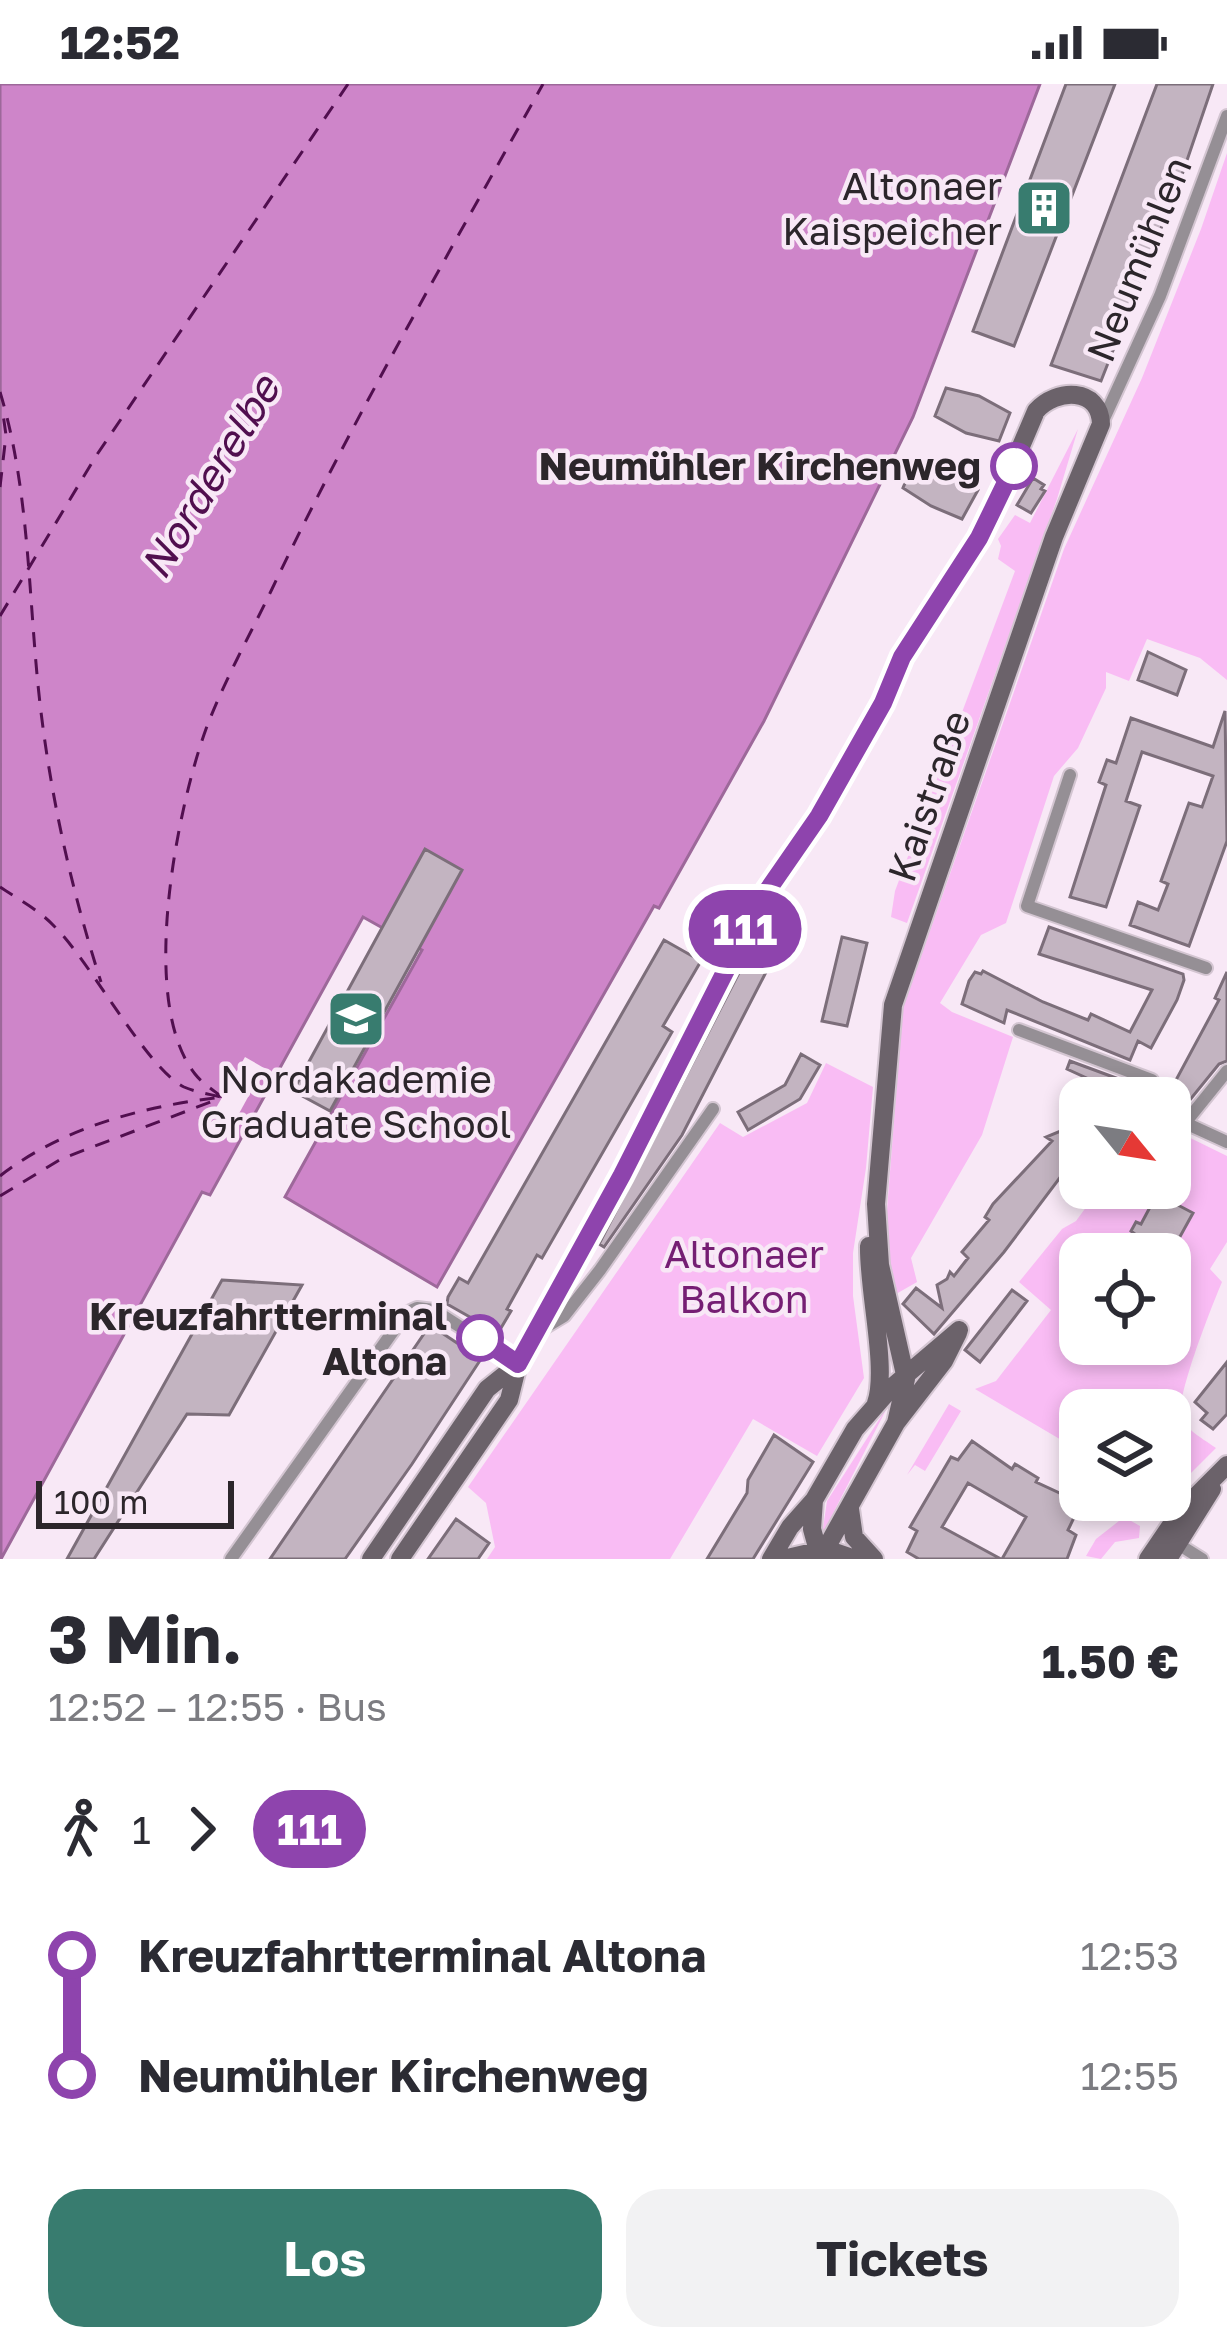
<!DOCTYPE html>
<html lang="de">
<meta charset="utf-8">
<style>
:root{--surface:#fff;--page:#f2f2f3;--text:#2b2b33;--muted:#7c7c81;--accent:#387c6f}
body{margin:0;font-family:"Golos Text",sans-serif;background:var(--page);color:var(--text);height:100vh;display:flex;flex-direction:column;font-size:45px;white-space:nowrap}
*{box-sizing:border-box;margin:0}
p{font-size:39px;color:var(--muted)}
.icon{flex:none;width:66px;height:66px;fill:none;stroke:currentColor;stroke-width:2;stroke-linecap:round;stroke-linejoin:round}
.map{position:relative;height:1475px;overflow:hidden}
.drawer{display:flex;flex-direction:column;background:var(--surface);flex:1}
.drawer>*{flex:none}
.badge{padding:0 24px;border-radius:39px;font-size:42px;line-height:78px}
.needle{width:78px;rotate:120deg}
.fabs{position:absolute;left:1059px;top:993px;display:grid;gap:24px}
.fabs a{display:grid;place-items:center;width:132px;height:132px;border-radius:24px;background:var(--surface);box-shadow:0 6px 18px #0003;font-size:60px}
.scale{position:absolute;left:36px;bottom:30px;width:198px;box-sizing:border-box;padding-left:12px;border:6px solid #2c262b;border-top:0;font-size:33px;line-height:42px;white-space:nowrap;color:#2c262b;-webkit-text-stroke:9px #f8e8f6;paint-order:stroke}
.map>.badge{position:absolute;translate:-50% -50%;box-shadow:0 0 0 6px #fff}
.legs{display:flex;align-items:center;gap:18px;height:132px;padding:0 48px;font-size:39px}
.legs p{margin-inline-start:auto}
.headline{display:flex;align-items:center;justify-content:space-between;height:204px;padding:0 48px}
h1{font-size:66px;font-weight:700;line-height:90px}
.button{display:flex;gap:24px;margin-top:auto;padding:24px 48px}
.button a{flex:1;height:138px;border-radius:36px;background:var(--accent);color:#fff;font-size:48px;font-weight:700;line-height:138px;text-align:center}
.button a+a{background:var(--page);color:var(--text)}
ul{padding:0 48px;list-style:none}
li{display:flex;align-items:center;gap:42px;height:120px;font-size:45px}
li i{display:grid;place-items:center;width:18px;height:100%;margin:0 15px;background:currentColor}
li i::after{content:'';width:30px;height:30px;margin:-15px;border:9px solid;border-radius:50%;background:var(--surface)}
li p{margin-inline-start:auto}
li:first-child i{background:linear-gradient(#0000 50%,currentColor 0)}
li:last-child i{background:linear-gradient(currentColor 50%,#0000 0)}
.status{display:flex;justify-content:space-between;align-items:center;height:84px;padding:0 60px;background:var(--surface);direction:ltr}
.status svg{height:33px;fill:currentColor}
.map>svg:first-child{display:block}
</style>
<div class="status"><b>12:52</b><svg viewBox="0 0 49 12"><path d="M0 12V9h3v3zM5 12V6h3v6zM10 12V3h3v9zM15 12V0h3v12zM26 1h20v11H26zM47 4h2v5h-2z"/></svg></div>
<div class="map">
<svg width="1227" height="1475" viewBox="0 0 1227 1475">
<rect width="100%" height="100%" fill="#f8e8f6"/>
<path fill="#f9bcf4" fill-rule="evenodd" d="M1227,69V596L1200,574L1147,555L1129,597L1106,588V604L1078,664L1054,692L1006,839L981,851L940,919L952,928L1013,953L982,1051L911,1174L917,1198L896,1210L886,1182L887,1126L903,924L1064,465L1142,294L1201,145Z
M1078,345L1057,415L907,839L891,833L895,807L1015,487L998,475L1001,462L998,455L1015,431L1030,439Z
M826,979L873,1003L866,1084L853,1169V1212L864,1294L817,1372L753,1335L670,1475H487L495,1463L486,1419L468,1403L720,1039L743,1053L807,1019Z
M1170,1044L1227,1072V1158L1210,1185L1222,1198C1213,1219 1175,1315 1181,1333C1186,1346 1205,1356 1216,1364L1170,1410V1326H1080V1367L975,1305L996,1297L1051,1226L1019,1198L1062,1145L1076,1137L1100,1104H1170ZM1080,1170H1170V1260H1080Z
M889,1320L822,1451L827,1417Z
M949,1320L961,1327L925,1387L915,1381L907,1391Z
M1124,1433L1140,1442L1139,1454L1115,1458L1101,1475L1086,1472L1096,1455Z"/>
<path fill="#ce85c9" stroke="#9d689a" stroke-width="3" d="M0,0H1040L913,333L764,637L659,824L654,822L437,1203L285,1113L422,866L363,833L210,1111L202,1108L1,1475Z"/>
<path fill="#f8e8f6" d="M245,973L264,984L236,1035L216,1024Z"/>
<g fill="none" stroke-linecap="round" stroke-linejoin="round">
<path stroke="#510f4f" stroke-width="3" stroke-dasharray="15 12" stroke-linecap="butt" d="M0,308C31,410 28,522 41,628C52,719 73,811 101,898
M0,403L6,351L2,323
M0,532L96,372L348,0
M0,803C18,815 39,826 54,842C91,878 146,984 184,1003C195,1008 209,1010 221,1013
M222,1013C213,1006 202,999 195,990C138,918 177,725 206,645C224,597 250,551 272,505C354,333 450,167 543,0
M0,1092C60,1045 140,1023 215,1014
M0,1112L61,1075L221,1014"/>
</g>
<path fill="#c3b4c1" stroke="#7c6e7a" stroke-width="3" d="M1066,0H1115L1014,262L973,247Z
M1157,0H1213L1182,91L1101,297L1051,281Z
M946,304L979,312L1010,329L999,357L966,349L935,332Z
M915,375L947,388L978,406L962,435L931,422L903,404Z
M1033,394L1044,401L1041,405L1045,407L1031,429L1017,421Z
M1148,568L1186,586L1177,611L1138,596Z
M1225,627L1227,757L1189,862L1130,841L1138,818L1158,826L1168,800L1161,797L1189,719L1202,723L1213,692L1142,668L1126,717L1140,722L1106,823L1070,813L1106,701L1099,698L1107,676L1116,679L1131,634L1213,663Z
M425,765L462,786L330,1027L293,1007Z
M1049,843L1183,890L1184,896L1177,916L1151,964L1138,957L1130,976L1007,926L1004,939L962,920L969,897L975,888L981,890L983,887L1043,918L1088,936L1091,930L1130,948L1152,906L1039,870Z
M759,850L780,861L682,1051L604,1163L599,1160Z
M842,853L867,859L847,942L822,937Z
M664,856L701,877L663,942L672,948L542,1174L537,1171L507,1225L511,1227L498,1249L447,1220L448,1213L459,1194L468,1199Z
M1227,888V977L1219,980L1185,1022L1169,1009L1219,916L1215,914Z
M801,970L820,981L800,1015L748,1046L738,1028L785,1001Z
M1070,977L1135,1001L1124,1014H1078L1093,997L1067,985Z
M1080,1039V1067L1004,1168L934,1250L903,1220L916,1204L942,1224L937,1201L947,1195L950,1188L954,1192L968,1174L962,1168L989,1136L985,1133L993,1120L1052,1057L1046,1053Z
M1157,1110L1193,1129L1177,1158L1183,1161L1178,1172L1171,1168L1130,1170L1135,1150L1131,1147L1136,1138L1141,1140Z
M222,1196L302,1201L229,1331L187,1330L94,1475H67Z
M1012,1206L1027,1217L980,1278L965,1266Z
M430,1241L481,1275L412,1380L345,1475H270Z
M1227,1278V1330L1213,1345L1201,1336L1207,1329L1195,1318Z
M774,1351L813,1378L753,1475H707L747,1409L748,1396Z
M972,1357L1012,1385L1015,1380L1038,1394L1036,1398L1081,1419L1068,1446L1076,1451L1067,1475H1002L1026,1433L968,1399L942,1443L1001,1475H919L907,1468L917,1447L910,1443L951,1373L958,1376Z
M456,1435L489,1459L478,1475H428Z"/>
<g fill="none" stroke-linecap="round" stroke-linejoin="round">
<g stroke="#d3c5d1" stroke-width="16">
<path id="street" d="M1102,339L1160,212L1227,32
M1070,691L1027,822L1206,884
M1019,946L1152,996
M1170,1032L1227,1058
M1185,1039L1227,987
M539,1247L564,1232L600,1186L713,1025
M1178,1460L1202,1475
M231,1475L406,1229L417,1224L434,1226L518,1280"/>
</g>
<g stroke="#d3c5d1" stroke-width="22">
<path id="secondary" d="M869,1162C868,1206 888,1285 876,1319
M814,1416L812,1445L820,1474
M850,1425L854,1453L874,1475
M371,1475L487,1305L518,1280
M400,1475L509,1316L518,1280L622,1091L763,813L819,732L883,619L902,573L990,435L1036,327C1056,304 1100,303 1101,340L1054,453L893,921L876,1120L880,1181L906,1295L896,1339
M771,1475L790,1443L814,1416L855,1345L892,1303L959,1246
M783,1475L826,1465L855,1475
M820,1475L896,1339L944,1277L958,1249
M1148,1475L1180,1428L1227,1381
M1168,1475L1212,1405"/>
</g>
<use href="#street" stroke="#958f95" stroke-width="12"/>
<use href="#secondary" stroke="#6b626a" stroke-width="18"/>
</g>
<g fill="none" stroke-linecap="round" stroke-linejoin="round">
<g stroke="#fff" stroke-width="27">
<path id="line-1" d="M480,1254L518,1280L622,1091L763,813L819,732L883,619L902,573L979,454L1014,382"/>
</g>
<use href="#line-1" stroke="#8e44ad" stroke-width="18"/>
</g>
<defs>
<g id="building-square" transform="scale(3)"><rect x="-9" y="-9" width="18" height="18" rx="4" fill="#387c6f" stroke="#f8e8f6"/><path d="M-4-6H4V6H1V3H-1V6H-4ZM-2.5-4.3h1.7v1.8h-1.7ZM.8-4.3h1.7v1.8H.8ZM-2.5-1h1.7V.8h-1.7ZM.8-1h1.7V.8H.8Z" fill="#fff"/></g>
<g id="university-square" transform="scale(3)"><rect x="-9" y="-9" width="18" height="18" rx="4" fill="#387c6f" stroke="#f8e8f6"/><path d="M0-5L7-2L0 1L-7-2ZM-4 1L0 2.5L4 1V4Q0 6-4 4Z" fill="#fff"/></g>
</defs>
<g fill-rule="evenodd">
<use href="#building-square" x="1044" y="124"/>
<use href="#university-square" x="356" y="935"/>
</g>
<g fill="#fff" stroke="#8e44ad" stroke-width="6">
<circle cx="1014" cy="382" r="21"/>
<circle cx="480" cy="1254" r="21"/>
</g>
<g text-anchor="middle" stroke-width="9" stroke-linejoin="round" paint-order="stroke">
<g font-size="39" fill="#2c262b" stroke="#f8e8f6" text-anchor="end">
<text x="1002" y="116">Altonaer<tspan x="1002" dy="45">Kaispeicher</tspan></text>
<text x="356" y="1009" text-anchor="middle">Nordakademie<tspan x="356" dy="45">Graduate School</tspan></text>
</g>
<g font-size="39" fill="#2c262b" stroke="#f8e8f6">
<text transform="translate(1139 175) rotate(-68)" y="14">Neumühlen</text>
<text transform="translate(929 712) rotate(-71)" y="14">Kaistraße</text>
</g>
<g font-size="39" font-weight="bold" fill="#2c262b" stroke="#f8e8f6" text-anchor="end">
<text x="981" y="396">Neumühler Kirchenweg</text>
<text x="447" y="1246">Kreuzfahrtterminal<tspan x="447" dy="45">Altona</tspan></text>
</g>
<g font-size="39" fill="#751e73" stroke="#f8e8f6">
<text x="744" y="1184">Altonaer<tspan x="744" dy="45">Balkon</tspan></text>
</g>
<g font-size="42" font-style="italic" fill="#510f4f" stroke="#f8e8f6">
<text transform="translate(210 393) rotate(-59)" y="15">Norderelbe</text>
</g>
</g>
</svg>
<div class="fabs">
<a><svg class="needle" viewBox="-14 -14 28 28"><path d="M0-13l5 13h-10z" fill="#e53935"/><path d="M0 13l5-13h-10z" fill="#7c7c81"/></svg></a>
<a><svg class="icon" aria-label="locate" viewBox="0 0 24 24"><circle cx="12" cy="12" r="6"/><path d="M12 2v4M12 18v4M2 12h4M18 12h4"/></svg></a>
<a><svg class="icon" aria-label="layers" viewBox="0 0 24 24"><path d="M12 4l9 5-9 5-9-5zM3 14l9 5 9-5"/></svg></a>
</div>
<div class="scale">100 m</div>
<b class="badge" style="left:745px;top:845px;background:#8e44ad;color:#fff">111</b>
</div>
<section class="drawer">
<div class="headline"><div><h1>3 Min.</h1><p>12:52 – 12:55 · Bus</p></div><b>1.50 €</b></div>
<div class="legs"><svg class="icon" aria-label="walk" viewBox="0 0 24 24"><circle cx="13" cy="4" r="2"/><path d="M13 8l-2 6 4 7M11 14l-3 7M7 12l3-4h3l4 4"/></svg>1<svg class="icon" aria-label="forward" viewBox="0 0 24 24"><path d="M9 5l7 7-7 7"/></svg><b class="badge" style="background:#8e44ad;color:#fff">111</b></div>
<ul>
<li><i style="color:#8e44ad"></i><b>Kreuzfahrtterminal Altona</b><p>12:53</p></li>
<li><i style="color:#8e44ad"></i><b>Neumühler Kirchenweg</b><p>12:55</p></li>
</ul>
<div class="button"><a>Los</a><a>Tickets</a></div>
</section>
